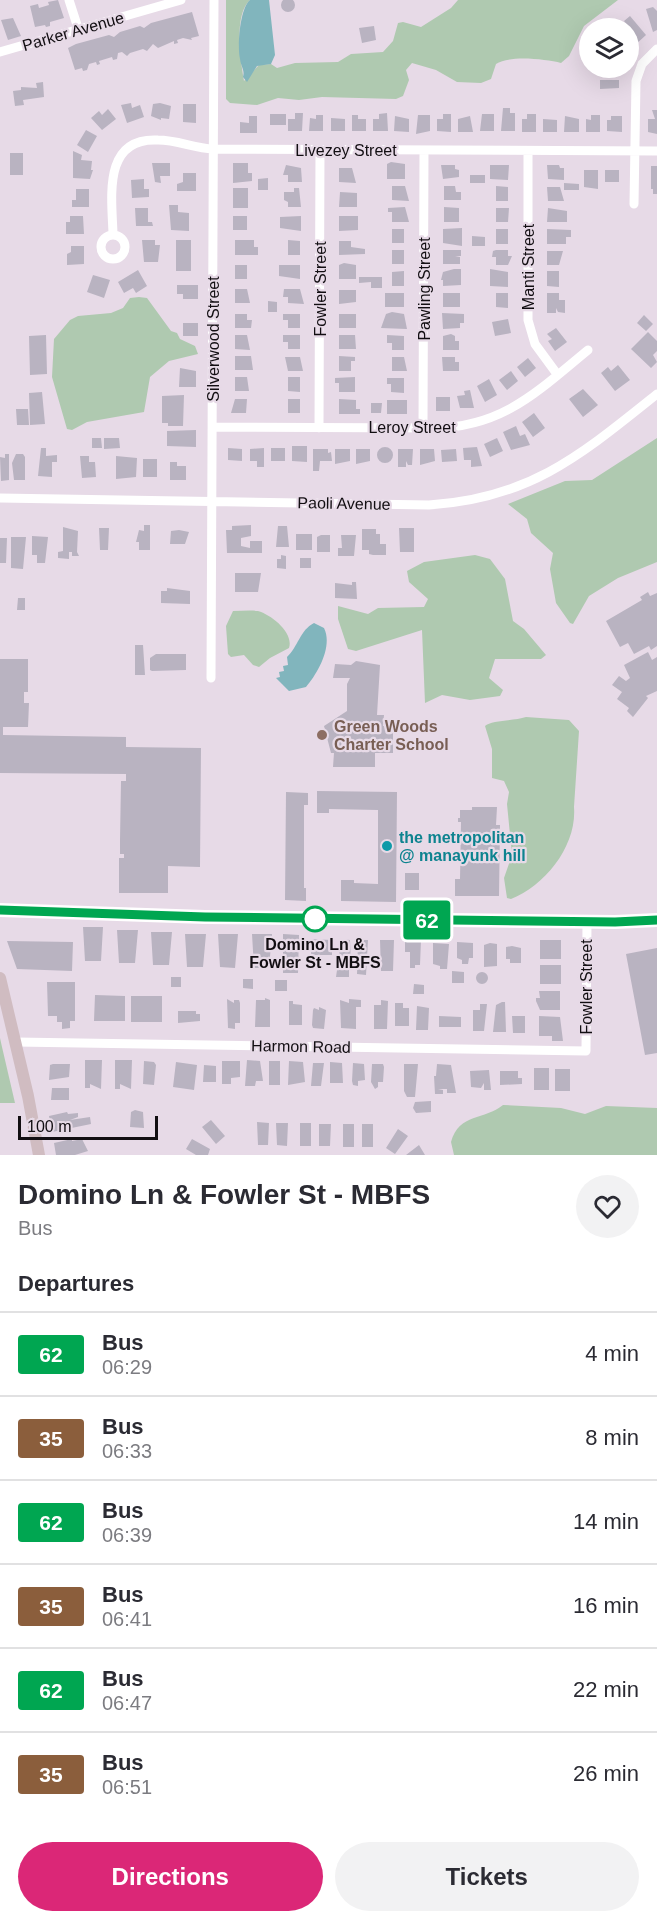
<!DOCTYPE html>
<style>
:root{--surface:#fff;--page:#f2f2f3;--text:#2b2b33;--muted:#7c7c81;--line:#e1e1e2;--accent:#db2777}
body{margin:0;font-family:Helvetica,sans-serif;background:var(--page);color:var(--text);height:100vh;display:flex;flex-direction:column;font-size:22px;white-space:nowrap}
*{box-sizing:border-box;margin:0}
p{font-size:20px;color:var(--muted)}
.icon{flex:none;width:33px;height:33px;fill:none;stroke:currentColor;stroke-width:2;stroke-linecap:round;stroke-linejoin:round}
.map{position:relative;height:1155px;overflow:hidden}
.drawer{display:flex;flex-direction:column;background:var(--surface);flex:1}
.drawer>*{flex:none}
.badge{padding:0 12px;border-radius:4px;font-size:21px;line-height:39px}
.fabs{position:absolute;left:579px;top:18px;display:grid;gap:12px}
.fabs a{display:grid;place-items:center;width:60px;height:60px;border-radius:50%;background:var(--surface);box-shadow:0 6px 24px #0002;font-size:30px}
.scale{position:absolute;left:18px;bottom:15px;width:140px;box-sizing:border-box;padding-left:6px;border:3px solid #120e12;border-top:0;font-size:16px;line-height:21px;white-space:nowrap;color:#120e12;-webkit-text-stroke:4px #e7dae7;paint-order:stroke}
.map>.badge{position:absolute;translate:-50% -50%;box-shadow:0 0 0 3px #fff}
h2{padding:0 18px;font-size:22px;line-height:54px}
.round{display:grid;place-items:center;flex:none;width:63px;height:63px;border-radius:32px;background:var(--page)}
.head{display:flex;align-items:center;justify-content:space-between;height:102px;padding:0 18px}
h1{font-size:28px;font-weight:800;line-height:45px}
.primary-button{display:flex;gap:12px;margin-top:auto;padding:12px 18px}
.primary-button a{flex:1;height:69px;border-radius:36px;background:var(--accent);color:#fff;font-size:24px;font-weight:800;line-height:69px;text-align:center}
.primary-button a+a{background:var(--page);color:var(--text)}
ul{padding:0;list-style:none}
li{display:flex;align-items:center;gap:18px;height:84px;padding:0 18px;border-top:2px solid var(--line)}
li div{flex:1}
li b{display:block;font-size:22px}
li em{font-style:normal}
li .badge{min-width:66px;font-weight:700;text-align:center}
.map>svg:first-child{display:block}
</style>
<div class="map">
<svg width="657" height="1155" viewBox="0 0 657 1155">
<rect width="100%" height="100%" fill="#e7dae7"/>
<path fill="#afc9b0" d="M226,0H250C233,15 241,63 244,81L259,65L271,64L277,68L295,63L338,62L351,54L383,52L393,41L398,23L403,22L421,27L451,8L458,0H618L584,26L569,56L561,63C545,59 509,55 496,64L491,79L481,83L457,82L436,70L412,63L406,70L409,80L403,96L396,99L322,97L299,100L278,98L257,105L230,103L226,99Z
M139,297L147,298L171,331L177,333L180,339L195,346L198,354L169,361L150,377L144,412L87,422L72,430L67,429L52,377L54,339L70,320L78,316L111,313L123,308L130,298Z
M657,438V562L618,578L589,596L573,624L570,623L556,603L550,569L553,553L531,533L527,519L508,504L565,481L592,480Z
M475,555L490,559L505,579L513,621L524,629L546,655L541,659H495L489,678L503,690L500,696L470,700L442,695L425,703L422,630L356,651L348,649L338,619V606L368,614L378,608L424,607L428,599L409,582L407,571L424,562Z
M233,611C241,611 250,610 258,611C272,615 294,633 289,648L270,658L259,667L253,665L244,655L231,657L228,654L226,626Z
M526,717L569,720L579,731L574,807C577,845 546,885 511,899L507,898L504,878L512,855L507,804L509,792L504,781L492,778V749L485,726C491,720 514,721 526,717Z
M0,1038L2,1047L15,1103H0Z
M503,1105L561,1108L585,1114L606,1106L657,1108V1155H454L451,1142C459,1113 485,1120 503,1105Z"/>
<path fill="#81b5bd" d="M250,0H269L275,55L271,64L257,66L247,82L243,77C245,70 241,67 240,59C237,46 240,8 250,0Z
M314,623L324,628C333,646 318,673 306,687L289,691L276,678L280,677L279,672L284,671L283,666L288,665L287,657C298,647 300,630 314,623Z"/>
<path fill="#b9b3c1" d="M281 5a7 7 0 1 1 14 0a7 7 0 1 1-14 0Z
M58,0L64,18L50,22V26L46,27L45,25L35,27L30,6L38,4L39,8L49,5L48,2Z
M653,7L657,11V30L653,32L646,9Z
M192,12L199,36L191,38L192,40L183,38L177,40L178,43L174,44V41L158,48L153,44L147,51L143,49L130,53L127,56L122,52L118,53L117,59L113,60L112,57L99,61L100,64L97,65L96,62L89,64L87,70L83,71L82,68L75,70L68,48L76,44L109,35L114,37L120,32L140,26L144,28L151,23Z
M630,16L646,35L634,46L628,41V28H619L624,24L628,26L624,21Z
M13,18L21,36L8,40L1,20Z
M374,26L376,40L362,43L359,28Z
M600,80H619V88L600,89Z
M43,82L44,97L23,100L24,105L15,106L13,91L21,90V87L37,88L36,83Z
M131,103L132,108L140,105L144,117L127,123L121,105Z
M160,103L171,106L169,119L161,118V120L151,116L153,104Z
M183,104H196V123L183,122Z
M503,108H510V113H515V131H501Z
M108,109L116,119L102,130L91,118L99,111L102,115Z
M652,110H657V134L648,132V119H655Z
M295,113H303L302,131H288V119H295Z
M387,113L388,131H373V119H379V114Z
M270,114H286V125H270Z
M443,114H451V132L437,131V119H443Z
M482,114H494V131H480Z
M527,114H536V132H522V119H527Z
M316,115H323V131H309L310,118L316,119Z
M352,115H358V119H366V131H352Z
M418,115H430V131L416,134Z
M591,115H600V132H586V119L591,120Z
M249,116H257V133H240V122L249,123Z
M395,116L409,119V132L394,131Z
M470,116L473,132H458V119Z
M565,116L579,119V132H564Z
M611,116H622V132L607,131V120H611Z
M331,118L345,119V131H331Z
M543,119L557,120V132H543Z
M86,130L97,136L88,152L77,145Z
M73,151L82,155L81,160L92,161L91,170H93L90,179L73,178Z
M10,153H23V175H10Z
M391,162L405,164V179H387V164Z
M152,163H170V176H160L161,183L155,182Z
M233,163H248V173H252V181L233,183Z
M286,165L301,168L302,182H288V175H283Z
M441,165H455V169L459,170V177L443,179Z
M490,165H509L508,180L490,179Z
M547,165H559L560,168H564V180L548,179Z
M651,166H657V194H653V189H651Z
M339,168H352L356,183L339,182Z
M584,170H598V189L584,187Z
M605,170H619V182H605Z
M183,173H196V191H177V184L183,182Z
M470,175H485V183H470Z
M268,178V190H258V179Z
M144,179V189H149V197L132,198L131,180Z
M564,183L579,184V190H564Z
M392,186H405L409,201L392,200Z
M444,186H455L456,192H461V200H444Z
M496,186L508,187V201H496Z
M547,187H560L564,201H548Z
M233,188H248V208H233Z
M294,188H299L301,207H288V202L284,200V192H294Z
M76,189H89V207H72V200H76Z
M340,192L357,193V207H339Z
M169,205H178V212L189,213V231L171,230Z
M405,207L409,222H392V212H388V208Z
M444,207L459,208V222H444Z
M135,208H148V222H152L153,226H136Z
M496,208H509L508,222H496Z
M548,208L567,211V222H547Z
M70,216H83L84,234H66V222H70Z
M233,216H247V230H233Z
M301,216V231L280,228V217Z
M339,216H358V230L339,231Z
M462,228V246L443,243V229Z
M392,229H404V243H392Z
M496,229H508V244H496Z
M547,229L571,230V237H566V244H547Z
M472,236L485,237V246H472Z
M142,240H155V245H160L158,262H144Z
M176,240H191V271H176Z
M235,240H254V247H258V255H235Z
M288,240L300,241V255H288Z
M339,241H351V247L365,249V254L339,255Z
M71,246H84V264L67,265V254L71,252Z
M392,250H404V264H392Z
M443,250H461V256H455L460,257V264H443Z
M496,250H508V256H512L508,265H496V257H492L493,251Z
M547,251H563L559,265H547Z
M344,263L356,265V279H339V265Z
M235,265H247V279H235Z
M279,265H300V279L279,276Z
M454,269H461V285L443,286V280H441L443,272Z
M490,269L508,272V287L490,286Z
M138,270L147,286L136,293L133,288L124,293L118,282Z
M404,271V286H392V272Z
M547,271H559V287L547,286Z
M93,275L110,280L104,298L87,292Z
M359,277H382V288H371V282L359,283Z
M177,285H198V299H183V294H177Z
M235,289H247L250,303H235Z
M284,289H300L304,304L288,303V297H283Z
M339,290H356V302L339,304Z
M385,293H404V307H385Z
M443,293H460V307H443Z
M496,293H508V308L496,307Z
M547,293H559V300H565V313L558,312L556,308V313H547Z
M268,301L277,302V312H268Z
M392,312L404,314L407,329L381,328L386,314Z
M442,313L464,314V323H460V328L443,329Z
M235,314H247V320H252L251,328H235Z
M283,314H300V328H288V320H283Z
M339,314H356V328H339Z
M644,315L653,324L646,331L637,323Z
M508,319L511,333L495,336L492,322Z
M183,323H198V336H183Z
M556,328L567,342L555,351L548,341L552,339L547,334Z
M648,332L657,341V351L653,355L657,362L651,368L631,349Z
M451,334L455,336V341H459V350H443V336Z
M46,335L47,374L30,375L29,336Z
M235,335H247L250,350L235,349Z
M283,335H300V349H288V342H283Z
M339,335H355L356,349H339Z
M387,335L404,336V350H392V343H387Z
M235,356H251L253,370H235Z
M339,356L355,357V361H351V371H339Z
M285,357H300L303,371H288Z
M392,357H404L407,371H392Z
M442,357H455V362H459V371H443Z
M528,358L536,368L525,377L517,367Z
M618,365L630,380L615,391L601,373L608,367L611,371Z
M180,368L196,371V387H179Z
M511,371L518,381L507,390L499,380Z
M235,377H247L249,391H235Z
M288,377H300V392L288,391Z
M355,377V392H339V383H335V378Z
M387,378H404V393L391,392V384H387Z
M489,379L497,395L485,402L477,386Z
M583,389L598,405L583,417L569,399Z
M470,390L474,408H460L457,396L465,395L464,391Z
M42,392L45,424L30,425L29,393Z
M184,395L183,426H168V423H162V396Z
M436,397H450V411H436Z
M235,399H247L246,413H231Z
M288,399H300V413H288Z
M339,399L356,400V409H360V414H339Z
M387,400H407V414H387Z
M371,403H382L381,413H371Z
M16,409H28L29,425H17Z
M534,413L545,428L533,437L522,422Z
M516,426L520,436L525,434L530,445L511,450L503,432Z
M196,430V447L167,446V431Z
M92,438H101L102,448H92Z
M104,438H119L120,448L104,449Z
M497,438L503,451L490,457L484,444Z
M292,446H307V462L292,461Z
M477,447L482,466L471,467V460H464L463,448Z
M377 455a8 8 0 1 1 16 0a8 8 0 1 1-16 0Z
M41,448H46V456L57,455V462H52V477L38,476Z
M228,448L242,449V461L228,460Z
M264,448V467H257V461H250V449Z
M271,448H285V461H271Z
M313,449H328V453L331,452L332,461H320L319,471H313Z
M335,449H350V461L335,464Z
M356,449H370V461L356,464Z
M398,449H413L412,465H408L406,461V467H398Z
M420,449H434L435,461L420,465Z
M456,449L457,461L442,462L441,450Z
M5,454H9V480L1,481L0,457L5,458Z
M16,454H23L25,457V480H14L12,463Z
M80,456H89V462H95L96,477L82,478Z
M116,456L137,458L136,477L116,479Z
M143,459H157V477H143Z
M170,462H177V466H186V480H170Z
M144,525H150V550H139V542H136L139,530L144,531Z
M251,525V536L241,538V546L250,548V541H262V553H227L226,530H232V526Z
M278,526H287L289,547H276Z
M63,527L78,531L77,552L79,556H72V552H69V559L58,558V552L63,551Z
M99,528H109L108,550H100Z
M399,528H414V552H400Z
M362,529H376V534H380V544H386V555H373L369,554V550H362Z
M179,530L189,532L185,544H170L171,531Z
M296,534H312V550H296Z
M321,535H330V552H317V537Z
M341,535H356L354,556H338V548H342Z
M32,536L48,537L45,563H37V555H32Z
M11,537H26L23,569L11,568Z
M0,538H7L6,563H0Z
M281,555L286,556V569L277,568V559H281Z
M300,558H311V568H300Z
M235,573H261L258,592H235Z
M352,582H356L357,599L335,598V583L352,585Z
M167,588L190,591V604L161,603V591H167Z
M648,592L650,596L657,593V646L651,650L649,646L634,654L628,643L620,647L606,621L642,600L640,597Z
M18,598H25V610H17Z
M135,645H143L145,675H135Z
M648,652L652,660L657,657V691L646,696L648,698L633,717L627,711L629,708L617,699L622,692L612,685L619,676L626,681L630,678L624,665Z
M156,654H186V670L152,671L150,670V658Z
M0,659H28V692H24V703H29L28,727H3V735L126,737V747L201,748L200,867L168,866V893H119V858H124V854H120V840L121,781H126V774L0,773Z
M356,661L380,665L377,715H384L383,726H393V753H375V767H333L334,753H331L324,726L347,711V684L350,678H333L335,664L351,665Z
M317,791L397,792L396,902L341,901V880H354V883L378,884V810L329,809V813H317Z
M286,792L308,793V805H304V888H306V901L285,900Z
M472,807H497L496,825H500L499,896H455V879H460L461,822H458V818H460V810H472Z
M405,873H419V890H405Z
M83,927H103L101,961H85Z
M117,930H138L135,963H119Z
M151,932H172L169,965H153Z
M185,934H206L203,967H187Z
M218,934H238L235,968L220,967Z
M252,934H272L269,968H254Z
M283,934L299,935L298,973H283Z
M307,939L332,940V955H311V950H306Z
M340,939L350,940L351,966L339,965Z
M358,940H368L366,975L357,974Z
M380,940H394L393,971H381Z
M410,940H421L420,965H415V968H410V952H405V942H410Z
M540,940H561V959H540Z
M7,941L73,942L72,971L17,969Z
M457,942L473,943V958H469L468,964H462V960L457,958Z
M433,943L449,944L447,969H440V966L433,964Z
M490,943L497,944V966L484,967V945Z
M512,946L521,948V963H510V959H506V947Z
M657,948V1053L645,1055L626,954Z
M540,965H561V984H540Z
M349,968V977H336L337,970Z
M452,971L464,972V983H452Z
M476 978a6 6 0 1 1 12 0a6 6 0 1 1-12 0Z
M171,977H181V987H171Z
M243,979H253V989L243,988Z
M275,980H287V991H275Z
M47,982H75V1021H70V1028L62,1029V1022H57V1016H48Z
M414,984L424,985V994H413Z
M539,991H560V1010H540L536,1001V998H540Z
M95,995L125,996V1021H94Z
M131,996H162V1022H131Z
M265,998L270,1000V1027H255L256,1000H265Z
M227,999L234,1003V1000H239L240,1003V1023H235V1029L228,1028Z
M349,999L361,1000V1007H356V1029L341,1028L340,1000L349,1003Z
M381,1000L388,1001L387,1029H374V1005H381Z
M289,1001H293V1004L302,1005V1025H289Z
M502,1002H505L506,1032H493L496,1005Z
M395,1003H403V1008H409V1026H395Z
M480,1004H487L484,1031H473V1010H480Z
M417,1006L429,1008L428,1030H416Z
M319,1007L326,1010L324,1029L313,1028L312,1025L313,1010L314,1008L319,1010Z
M178,1011H196V1014H200V1021L178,1023Z
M439,1016L461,1017V1027H439Z
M512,1016H525V1033H513Z
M539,1016L560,1017L563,1041H552V1036H539Z
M85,1060H102L101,1089L90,1084V1088H85Z
M115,1060H132L131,1089L120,1084V1089H115Z
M247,1060L260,1061L263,1081H256L255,1086H245Z
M144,1061L154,1062L156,1065L154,1085L143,1084Z
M222,1061H240V1077L231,1078V1084H222Z
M269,1061H280V1085H269Z
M289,1061L303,1062L305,1082L288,1085Z
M176,1062L197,1065L194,1090L173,1087Z
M330,1062L342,1063L343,1083H330Z
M313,1063H324L321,1086H311Z
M353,1063L364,1064L365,1080L358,1081V1086L353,1085L352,1081Z
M53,1064H70L69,1077L49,1080L50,1065Z
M372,1064H383L384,1067L383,1082H378V1087L375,1089L371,1082Z
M404,1064H418L415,1097H407L404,1091Z
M437,1064L451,1065L456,1093H447V1089H438L443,1090V1094H435L434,1076H436Z
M204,1065L216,1066V1082H203Z
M534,1068H549V1090H534Z
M555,1069H570V1091H555Z
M489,1070L491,1090H484V1083L481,1088L471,1087L470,1071Z
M500,1071H518V1078H522V1084L500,1085Z
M52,1088H69V1100H51Z
M431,1101V1112L416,1113L413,1108L415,1102Z
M135,1110L143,1112L144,1128L130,1127L131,1112Z
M67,1112L68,1114L78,1113V1117L70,1120L90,1117L91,1124L52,1132L49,1116Z
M211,1120L225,1136L216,1144L202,1127Z
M257,1122L269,1123L268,1145H258Z
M276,1123H288L287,1146L277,1145Z
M300,1123H311V1146H300Z
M319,1124H331L330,1146H319Z
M343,1124H354V1147H343Z
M362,1124H373V1147H362Z
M398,1129L408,1136L395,1154L386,1148Z
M72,1139V1141L82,1139L88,1151L75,1155H56L54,1143Z
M192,1139L210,1149L208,1155H196L186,1149Z
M419,1145L425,1155H406Z"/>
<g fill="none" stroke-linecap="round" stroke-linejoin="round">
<path stroke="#fff" stroke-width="9" d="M69,0L78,28
M0,52L181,0
M528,151V320L535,344L557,374
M634,204L636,81L642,64L657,49
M113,234C112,198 102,137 158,140C177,140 194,148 213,149L657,151
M101 247a12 12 0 1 1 24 0a12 12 0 1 1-24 0Z
M213,427L435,428C503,427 538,391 588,350
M319,428L320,150
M423,428L424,150
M0,498L429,505C530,499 582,454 657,394
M211,678L214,0
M0,910L205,917L615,922L657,920
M16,1042L586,1051L587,922"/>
<path stroke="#d0bcc1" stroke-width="12" d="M0,978L28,1096L39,1155"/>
</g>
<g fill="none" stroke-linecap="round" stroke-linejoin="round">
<g stroke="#fff" stroke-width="14">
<path id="line" d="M0,910L205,917L615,922L657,920"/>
</g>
<use href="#line" stroke="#00a651" stroke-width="9"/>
</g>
<circle fill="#8d6e63" stroke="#e7dae7" stroke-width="2" cx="322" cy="735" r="6"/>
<circle fill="#0f9aa8" stroke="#e7dae7" stroke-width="2" cx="387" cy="846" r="6"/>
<circle fill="#fff" stroke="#00a651" stroke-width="3" cx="315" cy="919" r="12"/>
<g text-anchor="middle" stroke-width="4.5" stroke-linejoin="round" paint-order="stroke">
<g font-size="16" fill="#120e12" stroke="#e7dae7">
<text transform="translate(73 31) rotate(-16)" y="6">Parker Avenue</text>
<text x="346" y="156">Livezey Street</text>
<text transform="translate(528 267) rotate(-90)" y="6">Manti Street</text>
<text transform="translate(320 289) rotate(-90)" y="6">Fowler Street</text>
<text transform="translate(424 289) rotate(-90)" y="6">Pawling Street</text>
<text transform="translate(213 339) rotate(-90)" y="6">Silverwood Street</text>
<text x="412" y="433">Leroy Street</text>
<text transform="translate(344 503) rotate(1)" y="6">Paoli Avenue</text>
<text transform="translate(586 987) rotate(-90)" y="6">Fowler Street</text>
<text transform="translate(301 1046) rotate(1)" y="6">Harmon Road</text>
</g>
<g font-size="16" font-weight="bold" fill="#785e54" stroke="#e7dae7" text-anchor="start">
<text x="334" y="732">Green Woods<tspan x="334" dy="18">Charter School</tspan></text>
</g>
<g font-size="16" font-weight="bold" fill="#0d838f" stroke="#e7dae7" text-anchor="start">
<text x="399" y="843">the metropolitan<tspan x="399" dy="18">@ manayunk hill</tspan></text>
</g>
<g font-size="16" font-weight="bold" fill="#120e12" stroke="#e7dae7">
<text x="315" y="950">Domino Ln &amp;<tspan x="315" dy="18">Fowler St - MBFS</tspan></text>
</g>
</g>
</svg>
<div class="fabs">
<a><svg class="icon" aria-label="layers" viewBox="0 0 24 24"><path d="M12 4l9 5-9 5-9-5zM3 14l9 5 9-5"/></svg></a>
</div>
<div class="scale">100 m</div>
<b class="badge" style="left:427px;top:920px;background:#00a651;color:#fff">62</b>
</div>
<section class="drawer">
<div class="head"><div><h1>Domino Ln &amp; Fowler St - MBFS</h1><p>Bus</p></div><a class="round"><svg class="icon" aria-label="heart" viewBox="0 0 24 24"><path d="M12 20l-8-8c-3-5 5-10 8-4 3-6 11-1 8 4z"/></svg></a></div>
<h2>Departures</h2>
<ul>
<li><span class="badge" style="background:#00a651;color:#fff">62</span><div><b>Bus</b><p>06:29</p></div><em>4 min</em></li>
<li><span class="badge" style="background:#8b5e3c;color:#fff">35</span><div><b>Bus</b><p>06:33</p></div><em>8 min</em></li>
<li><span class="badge" style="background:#00a651;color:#fff">62</span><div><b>Bus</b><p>06:39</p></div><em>14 min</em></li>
<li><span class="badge" style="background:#8b5e3c;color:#fff">35</span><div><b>Bus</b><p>06:41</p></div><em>16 min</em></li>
<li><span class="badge" style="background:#00a651;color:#fff">62</span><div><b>Bus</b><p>06:47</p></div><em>22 min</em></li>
<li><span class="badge" style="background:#8b5e3c;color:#fff">35</span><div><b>Bus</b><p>06:51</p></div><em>26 min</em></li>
</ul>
<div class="primary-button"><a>Directions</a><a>Tickets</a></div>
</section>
